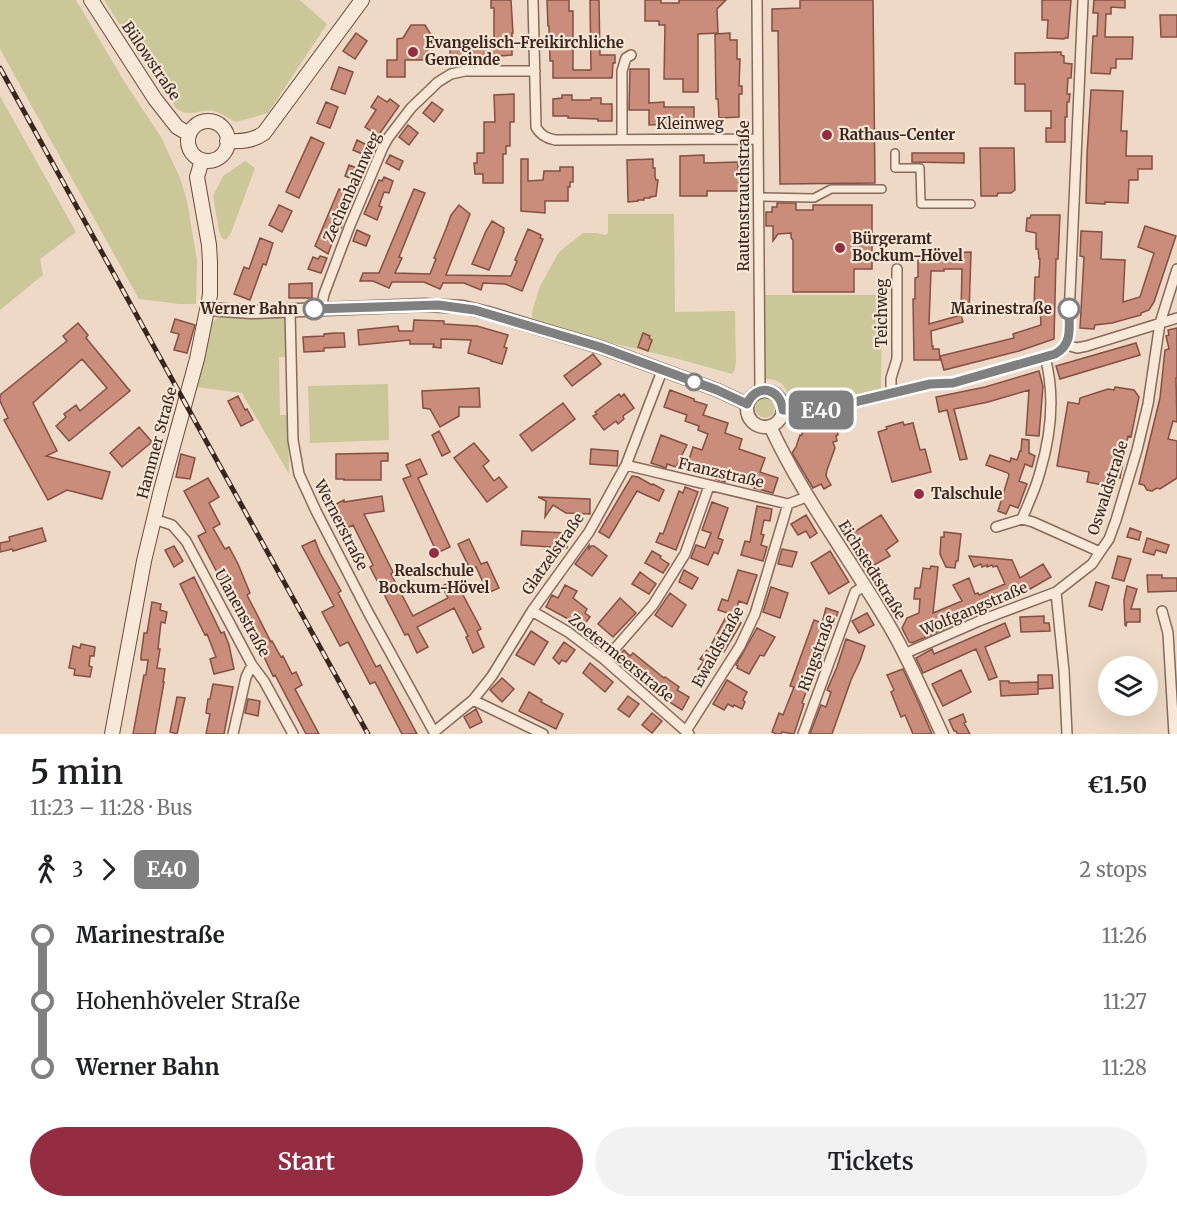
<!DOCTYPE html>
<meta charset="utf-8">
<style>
:root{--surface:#fff;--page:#f2f2f2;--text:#202124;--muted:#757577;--accent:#942d42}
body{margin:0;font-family:Merriweather,serif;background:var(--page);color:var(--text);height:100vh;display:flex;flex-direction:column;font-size:22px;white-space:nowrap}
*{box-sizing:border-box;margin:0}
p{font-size:20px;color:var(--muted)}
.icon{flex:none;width:33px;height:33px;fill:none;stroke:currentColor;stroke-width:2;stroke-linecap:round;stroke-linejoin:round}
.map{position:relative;height:734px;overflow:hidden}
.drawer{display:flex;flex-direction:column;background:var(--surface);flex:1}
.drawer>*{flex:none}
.badge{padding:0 12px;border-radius:9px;font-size:21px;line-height:39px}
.tools{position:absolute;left:1098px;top:656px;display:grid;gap:12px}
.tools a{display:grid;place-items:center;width:60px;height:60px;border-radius:50%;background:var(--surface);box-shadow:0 6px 24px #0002;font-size:30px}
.map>.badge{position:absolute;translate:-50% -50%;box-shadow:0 0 0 3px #fff}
.legs{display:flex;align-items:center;gap:9px;height:66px;padding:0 30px;font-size:20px}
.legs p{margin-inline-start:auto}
.overview{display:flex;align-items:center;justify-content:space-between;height:102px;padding:0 30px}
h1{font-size:33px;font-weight:600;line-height:45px}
.button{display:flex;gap:12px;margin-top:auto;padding:12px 30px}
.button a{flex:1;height:69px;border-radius:36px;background:var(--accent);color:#fff;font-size:24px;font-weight:600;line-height:69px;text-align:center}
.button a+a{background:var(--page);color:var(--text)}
ul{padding:0 30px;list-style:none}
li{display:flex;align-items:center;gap:21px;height:66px;font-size:22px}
li i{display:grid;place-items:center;width:9px;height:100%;margin:0 8px;background:currentColor}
li i::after{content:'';width:15px;height:15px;margin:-8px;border:4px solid;border-radius:50%;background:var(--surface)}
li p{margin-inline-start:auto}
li:first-child i{background:linear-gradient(#0000 50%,currentColor 0)}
li:last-child i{background:linear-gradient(currentColor 50%,#0000 0)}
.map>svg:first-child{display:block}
</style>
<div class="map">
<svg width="1177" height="734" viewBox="0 0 1177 734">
<rect width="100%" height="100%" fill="#edd9c5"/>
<path fill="#cbc799" d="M0,0H76L124,81L161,137L180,178L187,201L197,260L196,304H179L139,299L0,49Z
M104,0H300L327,24L268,113L236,122C229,119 221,113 214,111C200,108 190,119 176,108L140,56Z
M0,96L76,232L40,259L43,275L0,310Z
M245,161L255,168L231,233L226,240L222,238L219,231L213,196L223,176Z
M608,214H674L675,312L735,311L736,362L735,369L732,374L675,358L603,341L532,318V312L540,286L559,252L583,233H596L606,235L608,233Z
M763,295H882L881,389L824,402L789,401C786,386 782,379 765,379Z
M286,314L288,357H279L280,415H288L289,474L242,393L196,387L212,322L220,316Z
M388,384L389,440L310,443L308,386Z
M755 408a10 10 0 1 1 20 0a10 10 0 1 1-20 0Z"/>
<path fill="#ca8d7c" stroke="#854f42" stroke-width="1.5" d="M491,0H511L513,33H512V55L471,58V61H462V58H450V41L491,40V38H494V8H491Z
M547,0H569V11H573V70H591L590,0H599L600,55H615V63H613L612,78H553V61H550L549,26H548Z
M645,0H661V3H679V0H726L717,9L718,33L698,34V92H683V79H664L665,25H659V21H645Z
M800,0H873L875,183L780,184L778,31H772V9L800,8Z
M1042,0H1071L1068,38H1065L1064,39L1047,38L1048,20H1042Z
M1094,0H1125V8L1111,7V14H1106L1105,37H1133L1132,59H1116V68H1111L1110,74L1091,73L1093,36H1097L1098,13H1093Z
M1160,15H1177V37H1161Z
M411,25H425L433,38L428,45V54H425V60H405V77H387V60H397V39L403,38Z
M356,33L367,41L355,59L343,51Z
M730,33V40H737V59H740L739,86H742V94H739V117L719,118L718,99H716L715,34Z
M1061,52V55L1064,56V63L1072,64L1071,78H1068L1067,94H1070L1069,102H1067V117H1065V142H1046V128H1051V111H1025V84H1015V53Z
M339,67L353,72L345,94L331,89Z
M630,69H649V103L664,102V107H694V123L649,125V110H629Z
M1091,90L1123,91L1121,131H1127L1126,156H1152V169H1138V180H1129L1128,203L1105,202V204L1086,203L1087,155Z
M514,94V122H510V146H506V154H503V183H483V174H475L474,163H477V153H484V122H495L494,95Z
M562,95H572V100H591V98H601V104H612V121H598V119L568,118V116H553V99L562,98Z
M378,96L387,102L390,99L399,106L378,136L365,127L376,110L371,107Z
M326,102L338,107L330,128L317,123Z
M432,102L443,110L434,122L423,113Z
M408,125L418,133L409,145L399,137Z
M311,137L324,143L299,198L286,192Z
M357,140L371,147L367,156L353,150Z
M980,148H1014L1015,190L1011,193H998L997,196H981Z
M912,153H964V163L912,162Z
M390,155L403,161L399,170L386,163Z
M704,155V163L738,162V174H741V191H707V196H680V156Z
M521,159H528V181L543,180L544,171H560V167H573V182H570V187H568V201H545V213L521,211Z
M653,159V168H655V177L656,180H658L656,196L650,197V198H644V200H638V201L628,202L627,160Z
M349,165L362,170L358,181L345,176Z
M384,177L393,181L389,193L384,192L379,206L382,207L377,220L364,214L379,180L382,181Z
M339,189L353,195L341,228L338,227L328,254L315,246Z
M414,189L425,193L399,257L402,258L395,273L430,274L436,259L434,258L446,229L451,215L459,205L470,214L446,275L511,276L517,261L515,260L528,229L541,235L540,238L543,239L522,291L505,284L483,283L481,290L464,283H443L440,289L424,282H392L389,288L373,281H360L363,273H379Z
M777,203H796V210H813V205H872V269H854V292H793V240L791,238V233L778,234L773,241V226H766V212H772V207H777Z
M279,205L292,211L282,232L269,225Z
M1031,215H1060L1058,259H1056L1054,339L1019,351L944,370L940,356L1014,338L1013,334L1041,325L1040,309H1034L1035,277H1039L1040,259H1039L1038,249H1036V233L1026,231L1027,218H1030Z
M492,221L504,228L503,232H504L489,270L472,264L486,231Z
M1145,226L1176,236L1154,302L1149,310L1141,313V315L1112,323L1095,325L1094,329L1080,328L1084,257L1080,256L1081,231L1102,232L1101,259L1125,260L1123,302L1140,297L1154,253L1138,247Z
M357,230L370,236L366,246L353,241Z
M260,238L273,243L266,265L263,264L250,300L234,294L244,267L249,269Z
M971,252L969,314H961L962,269H944V271H931L929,324L961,315L963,322L931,331L932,346H933V349H939L940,360H914L913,299H915V278L918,277V260H923V255H937L943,254L944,253Z
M320,256L327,258L321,273L308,269L313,257L318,259Z
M312,283V298H289V284Z
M175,319L195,325L187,353L174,350L179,334L171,332Z
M414,320L444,321V324L477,326L508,335L504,347L507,348L502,364L491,361V360L468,353L471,340L441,339V348L433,347L434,344H410V340L359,345L358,330L398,326L399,331H413Z
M78,323L88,335L86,338L130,391L69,441L56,426L66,417L64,414L76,405L80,411L107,388L82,359L33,403L57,451L46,456L110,472L102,499L67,490L48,500L4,420L8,418L0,401V395L67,341L63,336Z
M1177,328V378H1176L1177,422L1173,421L1168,439L1177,441V478L1160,489L1157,488L1152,491L1147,490L1144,485L1139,484L1160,398L1165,350L1169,349L1166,336L1169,335L1168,330Z
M335,333H344L345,347L324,348V351L304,352L303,337L324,336V334Z
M643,333L650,336L649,338L652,340L648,351L638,347Z
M1136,343L1140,355L1060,379L1056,366Z
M593,354L601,364L572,386L564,376Z
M1039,371L1043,386L1039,436L1026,435L1029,390L988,402L954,409L967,459L960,460L947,410L939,412L936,397L985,387Z
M1115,387L1134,390L1139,397L1131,437L1128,436L1120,478L1110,476L1108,486L1087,482L1089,472L1057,466L1068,402L1079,404L1080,398L1108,389L1114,390Z
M479,388L480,407H459V416L440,427L430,409L423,408L422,391Z
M670,390L694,399V401L707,405L703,415L728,423L725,433L742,439L739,449L765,458L760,472L778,478L773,493L754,488L757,480L736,473V474L727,471L725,482L716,479L717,477L687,466L693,447L702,450L708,434L698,430L699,426L685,421L687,415L664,407Z
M619,394L621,397L624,394L634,408L623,416L624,419L618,424L616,421L604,430L593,416L597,414L595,412Z
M238,396L245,410L247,409L253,420L241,426L228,401Z
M563,403L575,419L532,451L520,435Z
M837,422L838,435L836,436L837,441L833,442L835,448L827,470L826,476L831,485L824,489L821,484L813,488L792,453L796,447L800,435H802V431Z
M903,422L904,425L913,423L920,450L925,449L931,472L892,482L878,432L887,429L886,427Z
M139,427L152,442L122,467L110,453Z
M439,431L450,452L442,456L432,435Z
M661,435L687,445L676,467L667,464L666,468L651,463Z
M1022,439L1029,440V453L1035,456L1032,467L1025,464L1019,481L1027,484L1018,508L1010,505L1006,514L998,511L1009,475L1008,473L986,465L990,455L1010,462L1011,458L1017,460L1020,451H1021Z
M474,443L489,461L483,466L494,481L499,477L507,487L487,502L454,458Z
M591,449L618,451L617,466L590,464Z
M388,453V461H381V480H344V479H336V454Z
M181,454L195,458L190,479L176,477Z
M420,459L427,474L418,478L450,547L437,553L403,479L411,476L406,465Z
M632,476L638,477L652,485L653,484L664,490L659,501L637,491L609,538L599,532Z
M208,478L219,497L209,503L220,524L213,528L225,549L229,547L238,564L250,593L247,595L271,642L272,641L281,657L283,656L292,674L296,672L302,685L295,689L319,734H306L275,675L273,676L256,640L253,641L198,536L206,532L184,491Z
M685,487L698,492L676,550L656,542L660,533L663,534L679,491L683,493Z
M382,496L384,511L364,514L393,572L391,574L413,616L448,598L442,586L455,580L481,629L477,631L484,647L473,653L466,637L468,636L454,608L417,627L428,647L417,653L408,634L405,635L370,567L373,565L353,525L341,531L330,507L344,500V502Z
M538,497L590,499V514L566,513L553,505L545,517L546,501Z
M712,502L728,508L718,538L723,540L718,554L714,552L708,565L691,558L696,545L705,548L711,533L702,530Z
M757,506L772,509L770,521L764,520L761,534L764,535L761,545L767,547L763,561L741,555L745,541L750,542Z
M806,515L817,533L810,538L806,531L798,535L791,524Z
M881,515L898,541L886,550L890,556L869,568L848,536Z
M42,528L46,541L13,551L12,549L0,552V543L10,541L9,537Z
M1130,528L1141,532L1139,540L1127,537Z
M522,531L568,533L567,548L521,545Z
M944,532L961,534L958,561H956L955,568L946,567L940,554L941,537H944Z
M1147,538L1169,545L1166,553L1156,550L1154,555L1143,552Z
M469,539L481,564L487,562L499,588L488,593L476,567L470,569L458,544Z
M315,540L320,553L341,591L338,593L376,667L380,665L417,734H402L375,682L370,684L348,642L340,646L322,612L334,606L302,546Z
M589,545V549L591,546H594L607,556L592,576L575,564Z
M174,546L183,561L174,567L165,550Z
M782,549L797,552L792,567L778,564Z
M652,551L661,556L660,558L669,564L663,573L645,563Z
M830,551L849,582L829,594L811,563Z
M969,556L1012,560L1020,578L1043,564L1051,577L1030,589L985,609L986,611L912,643L909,642L902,628L907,618L919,613L920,599H914L915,588H920L923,568L930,569L931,566L938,567L933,613L962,601L953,585L969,578L975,594L978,593L979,595L1005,584L997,566L993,567L992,565L987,567V565L982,567L981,564L974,567Z
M1118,556L1131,559L1124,581L1112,578Z
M684,570L698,578L692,589L679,582Z
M738,570L757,575L747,604L739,601L733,618L741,623L724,652L720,650L711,662L714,664L707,675L698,669L704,661L700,659L711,645L728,613L718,610L722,599L728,601Z
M640,572L656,584L649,594L632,584Z
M1147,575H1162V578H1177V591L1148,592Z
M194,577L221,633L224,632L229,645L234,669L214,674L210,659L216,657L207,634L205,635L198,621L180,584Z
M1096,582L1109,586L1102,610L1089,606Z
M565,585L577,591L573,598L587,609L585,613L590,617L580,630L571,622L572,621L546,607L552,595L558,598Z
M1127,586L1137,589L1131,609H1140V622H1127L1126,626L1125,625L1124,600Z
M771,587L788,593L780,618L763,612Z
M670,593L686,605L672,627L655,615Z
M620,598L636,613L613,637L598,624Z
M152,602L161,604L160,610L167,612L165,623L161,622L158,649H160L157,668L165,669L163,682H164L155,734H133L144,675H146L148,660H141V656L144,633H147Z
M826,608L838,612L820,663L817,662L802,703L804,704L794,734L782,732L781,734H776L772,732L779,713L783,715L794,687L790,686L814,620L822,623Z
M867,613L874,625L859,633L852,621Z
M1044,616V623H1049L1050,631L1021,632L1020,617Z
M1005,623L1010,636L985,647L997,677L989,680L976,649L923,673L916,658L932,649L934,654Z
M757,628L775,637L764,656L760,655L749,674L737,668L738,666L736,665Z
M531,631L548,642L534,665L516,655Z
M846,639L865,646L860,661L851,680L832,734H810L821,705L826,707L831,692L827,690L837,667Z
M564,642L575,650L566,662L562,660L559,664L553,658Z
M81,644L95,647L94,656H90L89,666L92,667L90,677L74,675L75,669L69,668L73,646L80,648Z
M624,650L630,656L633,653L664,678L665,677L679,687L677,690L689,697L682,710L655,693L656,691L620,664L621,663L616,659Z
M590,663L613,682L605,692L583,673Z
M903,669L916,697L932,734H913L905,715L901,717L891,692L894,690L887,675Z
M961,670L971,692L943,706L932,684Z
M1038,675H1052L1053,688L1038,689Z
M502,678L514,689L502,702L490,690Z
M727,680L747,692L743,700L745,702L742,709L734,705L733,707L728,704L724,710L713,704Z
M1000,681H1009V683L1038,682V694L1001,696Z
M213,684L233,687L224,734H206L210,714L206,713L208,699H210Z
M529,692L542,700L541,702L563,714L556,729L519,711Z
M628,696L639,704L629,717L618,709Z
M177,697L185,698L177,734L170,732Z
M248,699L260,701L258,716L245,713Z
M476,709L482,722L470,728L464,717Z
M652,713L662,721L652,733L642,725Z
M963,714L966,722L964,723L970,734H957L956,731H954L949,720Z"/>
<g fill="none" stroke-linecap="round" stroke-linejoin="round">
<g stroke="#876a5b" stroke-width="10">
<path id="pedestrian" d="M895,153V168H920L921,204H971
M759,197L814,198L831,189H882"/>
</g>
<g stroke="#876a5b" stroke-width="12">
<path id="minor" d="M533,0L536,127C540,135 546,138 555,140L758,139
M757,0L760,391
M622,139V71L626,58L631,55
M321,309L324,294L349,228L383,147L388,138L411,108L438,82L451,74L465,71H535
M290,310L293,440L299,474L316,511L368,612L435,734
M1066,345L1068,339L1083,0
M1066,345L1077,348L1087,346L1177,318
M1045,357C1055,394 1051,435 1040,472C1036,488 1028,504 1022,519L1033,522L1100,552
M891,393V378L897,359V269
M783,410L804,412L825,409L929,384L953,383L1055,354L1062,350L1066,345
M626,465L788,504L809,496
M154,519L172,525L186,541L252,665L264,681L293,734
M996,527L1022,519
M1056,592L1064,671L1067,734
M532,611L568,632L605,660L689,734
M1162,611L1168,633L1174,734
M904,654L979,621L1056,592L1092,564L1100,552L1109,539L1116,520L1137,450L1148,404L1160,323L1177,269
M605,660L653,605L685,554L709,486
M473,700L543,734
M686,731L740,646L755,614L788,504
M434,732L473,700L492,676L532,611L589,532L626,465L662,371
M233,734L246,677L252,665
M803,734L855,592L864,586"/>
</g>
<g stroke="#876a5b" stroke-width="15">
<path id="tertiary" d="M208,309L251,312L425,305L463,307L488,313L600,347L717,390L747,404
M747 409a18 18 0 1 1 36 0a18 18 0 1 1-36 0Z
M770,426C802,496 851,560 890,627C910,661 925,698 942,734"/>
</g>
<g stroke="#694b3f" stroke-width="16">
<path id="secondary" d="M91,0L155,99L177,127L189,134
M188 141a20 20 0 1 1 40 0a20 20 0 1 1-40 0Z
M227,141C241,142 253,141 264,133L362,0
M112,734L144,561L161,490L197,359L210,295V262L209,245L197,177L202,160"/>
</g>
<use href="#pedestrian" stroke="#f8e8d8" stroke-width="7"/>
<use href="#minor" stroke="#f8e8d8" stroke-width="9"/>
<use href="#tertiary" stroke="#f8e8d8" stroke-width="12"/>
<use href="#secondary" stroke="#f8e8d8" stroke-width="14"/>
<g stroke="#38261f" stroke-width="5">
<path id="rail" d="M0,68L368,734"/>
</g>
<use href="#rail" stroke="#f4e5d4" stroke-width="3" stroke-dasharray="9" stroke-linecap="butt"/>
</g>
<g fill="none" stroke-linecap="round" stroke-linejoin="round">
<g stroke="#fff" stroke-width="14">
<path id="line-1" d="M314,309L438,305L475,310L600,347L717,390L747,404C756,383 780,387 783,410L804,412L825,409L930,384L953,383L1055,354C1073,344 1069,328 1069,309"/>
</g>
<use href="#line-1" stroke="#808080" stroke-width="9"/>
</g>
<g fill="#942d42" stroke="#f4e5d4" stroke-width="2">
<circle cx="413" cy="52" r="6"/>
<circle cx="827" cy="135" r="6"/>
<circle cx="840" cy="248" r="6"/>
<circle cx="919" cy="494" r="6"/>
<circle cx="434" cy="553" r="6"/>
</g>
<g fill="#fff" stroke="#808080" stroke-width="3">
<circle cx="314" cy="309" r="10"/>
<circle cx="1069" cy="309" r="10"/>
<circle cx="694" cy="382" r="8"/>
</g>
<g text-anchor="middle" stroke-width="4.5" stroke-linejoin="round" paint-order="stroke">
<g font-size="15" font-weight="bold" fill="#38261f" stroke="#f4e5d4" text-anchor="start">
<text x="425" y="48">Evangelisch-Freikirchliche<tspan x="425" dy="17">Gemeinde</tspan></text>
<text x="839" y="140">Rathaus-Center</text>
<text x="852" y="244">Bürgeramt<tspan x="852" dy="17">Bockum-Hövel</tspan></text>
<text x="931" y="499">Talschule</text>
<text x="434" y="576" text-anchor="middle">Realschule<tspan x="434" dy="17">Bockum-Hövel</tspan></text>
</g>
<g font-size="15" fill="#38261f" stroke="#f4e5d4">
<text transform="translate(151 61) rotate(56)" y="5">Bülowstraße</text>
<text x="690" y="129">Kleinweg</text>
<text transform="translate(352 187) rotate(-66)" y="5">Zechenbahnweg</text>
<text transform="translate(744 196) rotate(-90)" y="5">Rautenstrauchstraße</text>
<text transform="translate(882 313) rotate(-90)" y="5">Teichweg</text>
<text transform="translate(157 443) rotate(-75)" y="5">Hammer Straße</text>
<text transform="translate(721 473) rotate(13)" y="5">Franzstraße</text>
<text transform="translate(1108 488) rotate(-72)" y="5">Oswaldstraße</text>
<text transform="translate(341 525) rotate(63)" y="5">Wernerstraße</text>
<text transform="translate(553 554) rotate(-55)" y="5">Glatzelstraße</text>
<text transform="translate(872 570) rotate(58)" y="5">Eichstedtstraße</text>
<text transform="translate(974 609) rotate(-23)" y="5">Wolfgangstraße</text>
<text transform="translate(242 613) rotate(61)" y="5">Ulanenstraße</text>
<text transform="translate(718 647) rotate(-61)" y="5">Ewaldstraße</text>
<text transform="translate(817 653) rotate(-70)" y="5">Ringstraße</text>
<text transform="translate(621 658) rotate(39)" y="5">Zoetermeerstraße</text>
</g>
<g font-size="15" font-weight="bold" fill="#38261f" stroke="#f4e5d4" text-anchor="end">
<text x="298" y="314">Werner Bahn</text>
<text x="1052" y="314">Marinestraße</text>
</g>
</g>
</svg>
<div class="tools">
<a><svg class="icon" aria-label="layers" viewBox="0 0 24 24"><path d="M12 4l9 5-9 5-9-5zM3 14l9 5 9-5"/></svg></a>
</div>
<b class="badge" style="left:821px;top:410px;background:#808080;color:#fff">E40</b>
</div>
<section class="drawer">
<div class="overview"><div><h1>5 min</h1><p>11:23 – 11:28 · Bus</p></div><b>€1.50</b></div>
<div class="legs"><svg class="icon" aria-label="walk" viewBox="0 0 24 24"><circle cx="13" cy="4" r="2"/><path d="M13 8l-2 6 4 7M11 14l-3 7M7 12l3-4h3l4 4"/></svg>3<svg class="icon" aria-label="forward" viewBox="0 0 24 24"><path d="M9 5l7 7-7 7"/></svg><b class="badge" style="background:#808080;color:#fff">E40</b><p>2 stops</p></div>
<ul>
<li><i style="color:#808080"></i><b>Marinestraße</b><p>11:26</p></li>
<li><i style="color:#808080"></i><span>Hohenhöveler Straße</span><p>11:27</p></li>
<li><i style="color:#808080"></i><b>Werner Bahn</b><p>11:28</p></li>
</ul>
<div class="button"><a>Start</a><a>Tickets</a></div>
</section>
